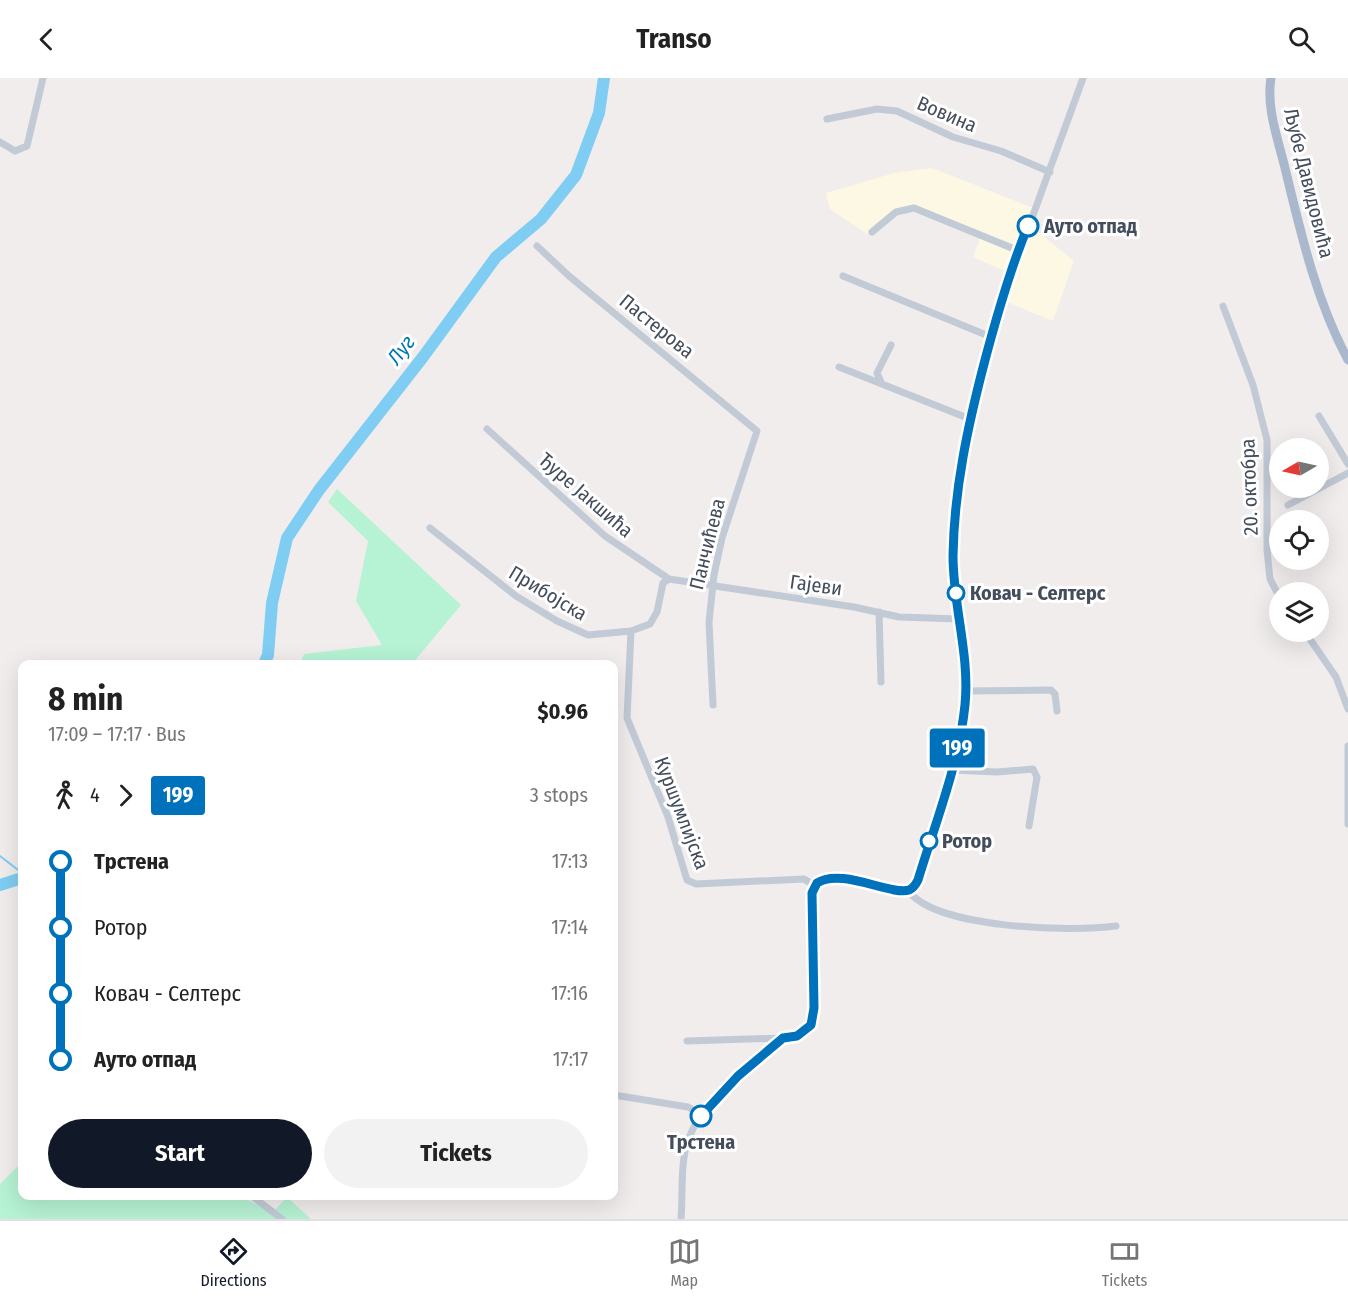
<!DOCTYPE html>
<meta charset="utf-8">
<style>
:root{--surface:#fff;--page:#f2f2f2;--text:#222;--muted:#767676;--line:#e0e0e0;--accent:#111827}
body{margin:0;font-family:"Fira Sans Condensed",sans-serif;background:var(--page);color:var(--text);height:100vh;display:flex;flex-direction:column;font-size:22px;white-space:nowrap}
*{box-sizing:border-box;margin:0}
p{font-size:20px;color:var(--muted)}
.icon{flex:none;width:33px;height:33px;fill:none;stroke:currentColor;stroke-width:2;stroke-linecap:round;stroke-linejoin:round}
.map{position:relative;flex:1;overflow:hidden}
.panel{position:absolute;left:18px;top:582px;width:600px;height:540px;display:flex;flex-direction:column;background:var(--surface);border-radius:12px;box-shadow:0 6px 24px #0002}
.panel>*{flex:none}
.badge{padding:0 12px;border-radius:4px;font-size:21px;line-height:39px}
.needle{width:39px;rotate:261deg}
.fabs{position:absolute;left:1269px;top:360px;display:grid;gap:12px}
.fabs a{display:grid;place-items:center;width:60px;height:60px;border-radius:50%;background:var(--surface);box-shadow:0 6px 24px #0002;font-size:30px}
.map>.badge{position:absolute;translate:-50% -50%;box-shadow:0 0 0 3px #fff}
.legs{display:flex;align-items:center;gap:9px;height:66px;padding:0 30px;font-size:20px}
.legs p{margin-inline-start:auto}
.headline{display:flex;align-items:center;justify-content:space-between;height:102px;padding:0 30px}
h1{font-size:33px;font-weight:700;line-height:45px}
.primary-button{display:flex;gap:12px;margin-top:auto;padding:12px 30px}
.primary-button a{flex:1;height:69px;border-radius:36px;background:var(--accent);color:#fff;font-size:24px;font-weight:700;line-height:69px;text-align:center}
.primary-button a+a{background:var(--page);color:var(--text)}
ul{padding:0 30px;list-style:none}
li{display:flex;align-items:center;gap:21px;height:66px;font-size:22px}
li i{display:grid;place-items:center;width:9px;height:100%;margin:0 8px;background:currentColor}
li i::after{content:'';width:15px;height:15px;margin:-8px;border:4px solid;border-radius:50%;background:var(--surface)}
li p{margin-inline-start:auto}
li:first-child i{background:linear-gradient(#0000 50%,currentColor 0)}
li:last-child i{background:linear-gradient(currentColor 50%,#0000 0)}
header{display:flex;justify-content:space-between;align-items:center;height:78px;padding:0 30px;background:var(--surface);font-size:27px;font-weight:700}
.menu{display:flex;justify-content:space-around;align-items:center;height:84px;border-top:2px solid var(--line);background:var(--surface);font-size:16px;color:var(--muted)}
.menu a{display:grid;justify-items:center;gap:3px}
.menu .active{color:var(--accent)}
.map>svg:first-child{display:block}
</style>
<header><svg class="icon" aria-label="back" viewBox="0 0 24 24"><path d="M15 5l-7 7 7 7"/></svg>Transo<svg class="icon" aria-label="search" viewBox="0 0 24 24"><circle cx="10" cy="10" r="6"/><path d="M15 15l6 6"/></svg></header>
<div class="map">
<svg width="1348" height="1141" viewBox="0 0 1348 1141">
<rect width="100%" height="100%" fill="#f0edec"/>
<path fill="#fdf8e3" d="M932,90L1033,130L1016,167L915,127L893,134L867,156L830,131L826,115L894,95Z
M1032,149L1074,183L1053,243L1007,224Z
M981,157L1016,174L1009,195L973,179Z"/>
<path fill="#b6f2d4" d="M337,411L461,527L412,586H300L304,576L382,567L356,523L368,463L328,424Z
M22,1084V1118H239L273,1134L287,1119L311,1141H0V1106Z"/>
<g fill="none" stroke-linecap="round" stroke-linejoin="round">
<path stroke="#7fcdf3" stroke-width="2" d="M0,778L22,795"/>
<path stroke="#7fcdf3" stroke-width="12" d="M264,586L268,577L272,525L287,460L319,412L423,279L496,179L541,141L576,97L599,35L604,0
M0,807L22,800"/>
<path stroke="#c2cad6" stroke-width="7" d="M827,41L877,31L897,33L953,59L1001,73L1050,94
M0,64L15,73L27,68L43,0
M872,154L896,134L914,130L1019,173
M537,168L569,198L757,353L722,460L714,497L709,544L713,627
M843,198L991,259
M1223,228L1253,307L1267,362V472L1270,501L1280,520
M839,289L970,341
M881,304L877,295L891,267
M1319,338L1348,386
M487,351L605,458L669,501L854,529L899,539L959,541
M1288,427L1348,395
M430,450L516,518L557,543L588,557L631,553L650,546L657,534L663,505L669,501
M879,534L881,604
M631,553L627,640L668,739L687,802L696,806L804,801L815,808
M1305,554L1336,599L1348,631
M965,613L1051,612L1055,616L1057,633
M1348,668V746
M951,692L997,694L1033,691L1037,699L1029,748
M908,812C934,851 1072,854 1116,848
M687,963L783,960C793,959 804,957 811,947C820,932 812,856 812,833C812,826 811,817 814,811C827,782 890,819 909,812C914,810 916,806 918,802C935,746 959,686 965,627C968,598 962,570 959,541C953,498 952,454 957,410C961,375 971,339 980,304C1007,200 1047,101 1083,0
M614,1017L688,1029L702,1037
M252,1118L282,1141
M681,1141C683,1117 680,1085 688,1062C704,1019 749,988 782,960"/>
<path stroke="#aab8ce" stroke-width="9" d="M1271,0C1266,30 1278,61 1285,90C1301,156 1316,222 1348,282"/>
</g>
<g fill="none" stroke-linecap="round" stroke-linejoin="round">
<g stroke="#fff" stroke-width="14">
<path id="line-1" d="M701,1038L738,998L783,960L797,958L811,947L814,930L812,815L817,805C841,789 891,818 909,812C914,810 916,806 918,802C935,746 959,686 965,627C970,577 953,528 953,478C954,411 968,347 985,282C997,237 1010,191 1028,148"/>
</g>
<use href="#line-1" stroke="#0072bc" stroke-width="9"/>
</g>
<g fill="#fff" stroke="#0072bc" stroke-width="3">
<circle cx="1028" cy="148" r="10"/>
<circle cx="956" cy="515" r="8"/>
<circle cx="929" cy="763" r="8"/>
<circle cx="701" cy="1038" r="10"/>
</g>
<g text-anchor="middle" stroke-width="6" stroke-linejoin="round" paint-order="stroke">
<g font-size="20" fill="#444d5c" stroke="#fff">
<text transform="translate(947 36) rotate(23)" y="7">Вовина</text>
<text transform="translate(1309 105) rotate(76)" y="7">Љубе Давидовића</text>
<text transform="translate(657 248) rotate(39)" y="7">Пастерова</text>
<text transform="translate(1249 409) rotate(-92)" y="7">20. октобра</text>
<text transform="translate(586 417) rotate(41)" y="7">Ђуре Јакшића</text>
<text transform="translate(707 466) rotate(-76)" y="7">Панчићева</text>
<text transform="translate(816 507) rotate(8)" y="7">Гајеви</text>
<text transform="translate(548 515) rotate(31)" y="7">Прибојска</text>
<text transform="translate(682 735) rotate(69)" y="7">Куршумлијска</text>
</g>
<g font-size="20" font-weight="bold" fill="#444d5c" stroke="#fff" text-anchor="start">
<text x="1044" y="155">Ауто отпад</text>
<text x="970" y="522">Ковач - Селтерс</text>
<text x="942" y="770">Ротор</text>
<text x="701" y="1071" text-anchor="middle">Трстена</text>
</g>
<g font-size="21" font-style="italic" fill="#0178b1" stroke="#fff">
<text transform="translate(401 272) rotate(-53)" y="7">Луг</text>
</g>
</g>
</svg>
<div class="fabs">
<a><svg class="needle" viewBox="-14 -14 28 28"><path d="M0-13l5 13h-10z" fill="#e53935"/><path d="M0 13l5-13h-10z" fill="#767676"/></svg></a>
<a><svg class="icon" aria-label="locate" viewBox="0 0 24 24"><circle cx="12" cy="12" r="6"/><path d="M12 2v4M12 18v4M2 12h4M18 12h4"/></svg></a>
<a><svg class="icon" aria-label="layers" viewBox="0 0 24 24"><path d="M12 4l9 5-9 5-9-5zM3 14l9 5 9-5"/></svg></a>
</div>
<b class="badge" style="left:957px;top:670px;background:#0072bc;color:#fff">199</b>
<section class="panel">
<div class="headline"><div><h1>8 min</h1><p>17:09 – 17:17 · Bus</p></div><b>$0.96</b></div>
<div class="legs"><svg class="icon" aria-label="walk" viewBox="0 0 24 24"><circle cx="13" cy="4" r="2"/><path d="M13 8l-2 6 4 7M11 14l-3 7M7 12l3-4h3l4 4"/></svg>4<svg class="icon" aria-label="forward" viewBox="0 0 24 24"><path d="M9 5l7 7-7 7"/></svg><b class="badge" style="background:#0072bc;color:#fff">199</b><p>3 stops</p></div>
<ul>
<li><i style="color:#0072bc"></i><b>Трстена</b><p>17:13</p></li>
<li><i style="color:#0072bc"></i><span>Ротор</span><p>17:14</p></li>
<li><i style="color:#0072bc"></i><span>Ковач - Селтерс</span><p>17:16</p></li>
<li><i style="color:#0072bc"></i><b>Ауто отпад</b><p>17:17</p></li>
</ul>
<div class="primary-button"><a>Start</a><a>Tickets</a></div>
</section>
</div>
<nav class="menu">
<a class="active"><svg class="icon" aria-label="directions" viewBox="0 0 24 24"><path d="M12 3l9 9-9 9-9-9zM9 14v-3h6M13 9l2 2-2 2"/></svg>Directions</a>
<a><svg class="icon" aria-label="map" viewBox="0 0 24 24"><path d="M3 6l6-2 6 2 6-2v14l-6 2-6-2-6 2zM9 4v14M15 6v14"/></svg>Map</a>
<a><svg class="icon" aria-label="tickets" viewBox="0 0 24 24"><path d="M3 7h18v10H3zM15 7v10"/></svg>Tickets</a>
</nav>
